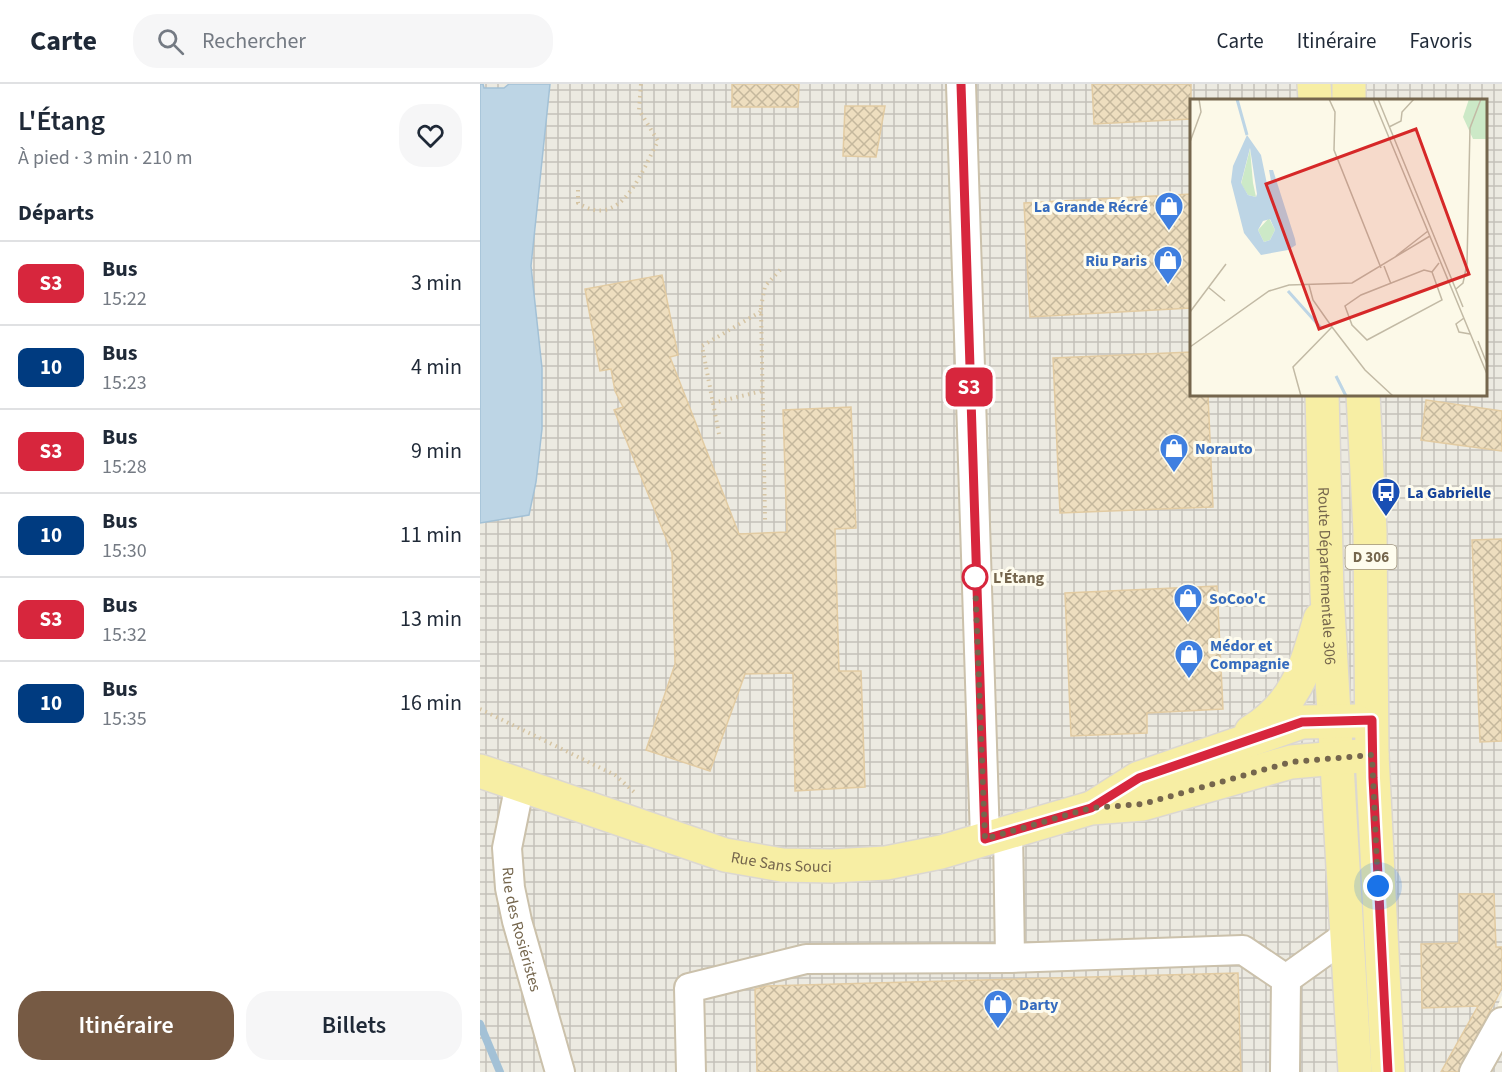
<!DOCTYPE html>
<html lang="fr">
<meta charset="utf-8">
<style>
:root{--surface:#fff;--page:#f6f6f7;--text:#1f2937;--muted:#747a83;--line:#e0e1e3;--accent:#765a44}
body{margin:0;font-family:"Source Sans 3",sans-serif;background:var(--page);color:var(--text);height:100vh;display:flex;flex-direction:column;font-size:22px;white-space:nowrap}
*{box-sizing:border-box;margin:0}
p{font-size:20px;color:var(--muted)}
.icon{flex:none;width:33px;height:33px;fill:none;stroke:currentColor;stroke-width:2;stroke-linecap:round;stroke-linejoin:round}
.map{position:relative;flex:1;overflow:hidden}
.sheet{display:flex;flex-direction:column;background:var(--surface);width:480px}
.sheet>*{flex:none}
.badge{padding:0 12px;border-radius:9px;font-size:21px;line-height:39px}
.you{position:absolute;width:30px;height:30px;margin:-15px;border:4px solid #fff;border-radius:50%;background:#1a73e8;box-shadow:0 0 0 9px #1a73e833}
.map>.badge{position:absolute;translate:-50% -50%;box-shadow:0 0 0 3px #fff}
h2{padding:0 18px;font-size:22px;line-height:54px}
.round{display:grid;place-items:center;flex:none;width:63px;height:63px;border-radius:24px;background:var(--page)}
.overview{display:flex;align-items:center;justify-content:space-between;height:102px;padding:0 18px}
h1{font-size:28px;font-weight:600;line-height:45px}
.action{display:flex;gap:12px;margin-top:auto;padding:12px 18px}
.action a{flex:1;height:69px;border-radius:24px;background:var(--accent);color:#fff;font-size:24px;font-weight:600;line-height:69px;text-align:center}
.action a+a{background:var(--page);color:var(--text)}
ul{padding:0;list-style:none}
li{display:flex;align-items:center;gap:18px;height:84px;padding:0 18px;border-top:2px solid var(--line)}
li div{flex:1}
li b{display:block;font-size:22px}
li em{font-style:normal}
li .badge{min-width:66px;font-weight:700;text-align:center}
header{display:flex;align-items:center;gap:36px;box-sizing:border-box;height:84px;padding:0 30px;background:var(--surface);border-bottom:2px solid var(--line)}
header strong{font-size:28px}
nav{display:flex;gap:33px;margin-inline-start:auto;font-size:21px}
.search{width:420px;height:54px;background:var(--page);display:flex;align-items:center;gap:15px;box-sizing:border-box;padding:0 21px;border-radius:24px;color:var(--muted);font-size:22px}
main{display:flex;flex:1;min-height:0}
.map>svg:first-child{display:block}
</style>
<header>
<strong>Carte</strong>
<div class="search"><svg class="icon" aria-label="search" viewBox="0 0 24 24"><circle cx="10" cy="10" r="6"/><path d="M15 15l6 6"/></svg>Rechercher</div>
<nav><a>Carte</a><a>Itinéraire</a><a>Favoris</a></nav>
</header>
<main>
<section class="sheet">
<div class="overview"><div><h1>L'Étang</h1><p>À pied · 3 min · 210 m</p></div><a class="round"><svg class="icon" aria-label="heart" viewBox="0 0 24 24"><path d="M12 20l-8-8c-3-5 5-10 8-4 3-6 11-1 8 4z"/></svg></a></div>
<h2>Départs</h2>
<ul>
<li><span class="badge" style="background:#d7263d;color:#fff">S3</span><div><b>Bus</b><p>15:22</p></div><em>3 min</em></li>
<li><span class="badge" style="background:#003b80;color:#fff">10</span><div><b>Bus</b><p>15:23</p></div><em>4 min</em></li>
<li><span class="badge" style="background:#d7263d;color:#fff">S3</span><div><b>Bus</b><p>15:28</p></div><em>9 min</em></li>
<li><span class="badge" style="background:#003b80;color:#fff">10</span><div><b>Bus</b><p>15:30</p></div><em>11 min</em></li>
<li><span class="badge" style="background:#d7263d;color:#fff">S3</span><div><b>Bus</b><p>15:32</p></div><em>13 min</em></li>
<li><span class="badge" style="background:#003b80;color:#fff">10</span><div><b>Bus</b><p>15:35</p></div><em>16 min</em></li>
</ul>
<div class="action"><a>Itinéraire</a><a>Billets</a></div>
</section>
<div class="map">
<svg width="1022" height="988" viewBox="0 0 1022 988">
<defs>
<pattern id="industrial-grid" width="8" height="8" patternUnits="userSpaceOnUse" patternTransform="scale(1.5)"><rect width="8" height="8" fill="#eceae1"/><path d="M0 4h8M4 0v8" fill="none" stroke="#c4c1b9"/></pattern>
<pattern id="building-cross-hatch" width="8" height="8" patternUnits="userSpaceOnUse" patternTransform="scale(1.5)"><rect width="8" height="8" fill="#eedebf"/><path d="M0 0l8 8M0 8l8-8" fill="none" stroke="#c5b89d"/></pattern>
</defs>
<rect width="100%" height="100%" fill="#fcf9e8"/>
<path fill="url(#industrial-grid)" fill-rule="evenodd" d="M0,0H1022V911L1009,944L1022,949V988H0ZM712,16H1006V310H712Z"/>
<path fill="#bdd5e5" stroke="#a3c1d6" stroke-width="1.5" d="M0,0H3L4,4H24L29,0H70L51,182L62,284V345L56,398L49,431L0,439Z"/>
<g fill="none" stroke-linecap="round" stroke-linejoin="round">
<path stroke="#a3c1d6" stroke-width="8" d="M0,940L20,988"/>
</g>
<path fill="url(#building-cross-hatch)" stroke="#e2cba2" stroke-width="1.5" d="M252,0H319L318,23H252Z
M612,0H711V35L614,40Z
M365,22H405L396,73L363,72Z
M711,110V224L550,233L544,119Z
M182,191L198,271L190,273L259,450L307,448L303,326L371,323L376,444L355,445L359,587H381L385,703L315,707L313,589L265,590L230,687L166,666L195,580L192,469L134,326L143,323L135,307L131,285L120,287L105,205Z
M711,268V310H728L733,423L580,429L573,274Z
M946,316L1022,327V367L941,356Z
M1022,455V657L1000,658L992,456Z
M737,502L743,625L667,629V649L591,652L585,509Z
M979,810H1014L1016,863H1022V904L978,988H961L998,922L942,924L941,860L979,859Z
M758,889L761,988H277L275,905L286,902Z"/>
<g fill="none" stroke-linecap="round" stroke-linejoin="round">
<g stroke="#cbc1ab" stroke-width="32">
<g id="minor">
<path d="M481,0L505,755"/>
<path id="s1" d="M40,700L27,764L30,804L37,837L80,988"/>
<path d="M528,748L530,874"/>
<path d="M211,988L209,904L326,875L530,874L763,866L806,895"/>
<path d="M805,988L806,895L866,852"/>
<path d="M994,988L1022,938"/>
</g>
</g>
<g stroke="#dbd7d1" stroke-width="36">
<g id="major">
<path d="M834,0L835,16"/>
<path d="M869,0V16"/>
<path id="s2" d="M842,310L847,510L875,988"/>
<path d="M883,310L890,447L892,671L908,988"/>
<path d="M771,648C816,621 826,583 840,535"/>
<path id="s3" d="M0,687L245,771L302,781L352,782L406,779L461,768L611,724L663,720L811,678L892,671"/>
<path d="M615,722L659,694L822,638L876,637"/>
</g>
</g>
<path stroke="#d5c4a3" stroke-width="4" stroke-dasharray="1.5 4.5" stroke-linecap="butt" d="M98,106V119C141,147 161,89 178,57L159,26L161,0
M281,224L285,436
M233,319L282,307
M239,350L222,262L280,228L285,202L303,183
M0,625L135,691L154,708"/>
<use href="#minor" stroke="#fff" stroke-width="28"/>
<use href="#major" stroke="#f7eea4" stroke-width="33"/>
</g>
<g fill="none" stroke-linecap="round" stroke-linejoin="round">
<g stroke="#fff" stroke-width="14">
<path id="line" d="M481,0L505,755L611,724L659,694L822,638L892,636L893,694L908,988"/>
</g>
<use href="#line" stroke="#d7263d" stroke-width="9"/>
<path stroke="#75664d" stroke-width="6" stroke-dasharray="0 10.8" d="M495,493L505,755L611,724L663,720L811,678L892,671L898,802"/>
</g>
<defs>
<g id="shop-pin" transform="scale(1.5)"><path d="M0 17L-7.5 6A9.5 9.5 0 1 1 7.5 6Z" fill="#3f7fe0" stroke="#fefcee"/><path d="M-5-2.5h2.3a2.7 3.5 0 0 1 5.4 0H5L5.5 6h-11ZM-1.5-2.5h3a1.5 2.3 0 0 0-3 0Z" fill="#fff"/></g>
<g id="bus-pin" transform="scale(1.5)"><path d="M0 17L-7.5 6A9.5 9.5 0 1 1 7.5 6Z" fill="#1a4fb4" stroke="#fefcee"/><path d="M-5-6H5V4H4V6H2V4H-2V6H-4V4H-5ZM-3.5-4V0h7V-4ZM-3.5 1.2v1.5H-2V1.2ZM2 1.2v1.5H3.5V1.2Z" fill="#fff"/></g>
</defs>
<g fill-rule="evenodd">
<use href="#shop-pin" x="689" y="122"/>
<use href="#shop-pin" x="688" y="176"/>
<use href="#shop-pin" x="694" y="364"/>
<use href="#bus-pin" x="906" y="408"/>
<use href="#shop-pin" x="708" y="514"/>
<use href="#shop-pin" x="709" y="570"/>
<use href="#shop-pin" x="518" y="920"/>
</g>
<circle fill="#fff" stroke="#d7263d" stroke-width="3" cx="495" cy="493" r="12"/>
<g text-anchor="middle" stroke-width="6" stroke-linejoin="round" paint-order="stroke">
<rect fill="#fefcee" stroke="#9e937d" stroke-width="1.5" x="865.5" y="461" width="51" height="24" rx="4.5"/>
<g font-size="15" font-weight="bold" fill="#75664d">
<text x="891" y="478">D 306</text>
</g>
<g font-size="16" font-weight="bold" fill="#366cbe" stroke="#fefcee" text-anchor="start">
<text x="668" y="128" text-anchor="end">La Grande Récré</text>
<text x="667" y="182" text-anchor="end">Riu Paris</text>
<text x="715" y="370">Norauto</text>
<text x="729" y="520">SoCoo'c</text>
<text x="730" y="567">Médor et<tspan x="730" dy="18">Compagnie</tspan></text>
<text x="539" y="926">Darty</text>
</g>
<g font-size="16" font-weight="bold" fill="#164399" stroke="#fefcee" text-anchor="start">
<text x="927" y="414">La Gabrielle</text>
</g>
<g font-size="16" fill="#75664d" stroke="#fefcee">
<text dy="6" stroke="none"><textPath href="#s2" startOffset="182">Route Départementale 306</textPath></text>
<text dy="6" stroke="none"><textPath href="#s3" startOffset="316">Rue Sans Souci</textPath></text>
<text dy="6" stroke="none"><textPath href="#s1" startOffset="148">Rue des Rosiéristes</textPath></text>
</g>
<g font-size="16" font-weight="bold" fill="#75664d" stroke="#fefcee" text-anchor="start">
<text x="513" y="499">L'Étang</text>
</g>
</g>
<g transform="translate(710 15)">
<rect width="297" height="297" fill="#fcf9e8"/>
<path d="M279,0H297V40H283L273,18ZM60,50L63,84L66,98L58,96L51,85ZM79,119L85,131L80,141L74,143L68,131Z" fill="#cce9c7"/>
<path d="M57,36L71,56L77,85L81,82L79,71H83L105,140L106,146L98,151L71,156L54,134L41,83L43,67ZM60,49L67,95L66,98L58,96L51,84ZM80,120L85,131L80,141L74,143L68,131L73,122Z" fill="#bdd5e5" fill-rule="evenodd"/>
<path fill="none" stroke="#bdd5e5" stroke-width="3" d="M47,0L57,36M98,192L132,230M146,277L156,297"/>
<path fill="none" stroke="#c2baa5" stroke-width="1.5" d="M139,0L145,13L144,51L191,169M183,0L297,275M188,0L273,208M199,28L211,22L212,13L224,0M0,43L11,13L9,0M206,157L238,132M194,167L201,185M242,173L234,171L171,196L155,207L162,226L177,241L252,201L242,173L249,164M119,186L123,201L142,228L175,271L203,297M18,188L35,202M266,190L273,184L277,165L280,29L291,0M0,213L36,165M274,219L266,225L269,233L280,235M288,242L297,265M0,248L79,192L99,186L162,184L240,137M111,297L103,268L142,228"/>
<path fill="#d62828" fill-opacity="0.15" stroke="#d62828" stroke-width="3" d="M226,30L279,175L129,230L76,85Z"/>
<rect width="297" height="297" fill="none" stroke="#75664d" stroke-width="3"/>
</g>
</svg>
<div class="you" style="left:898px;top:802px"></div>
<b class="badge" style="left:489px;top:303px;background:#d7263d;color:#fff">S3</b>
</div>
</main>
